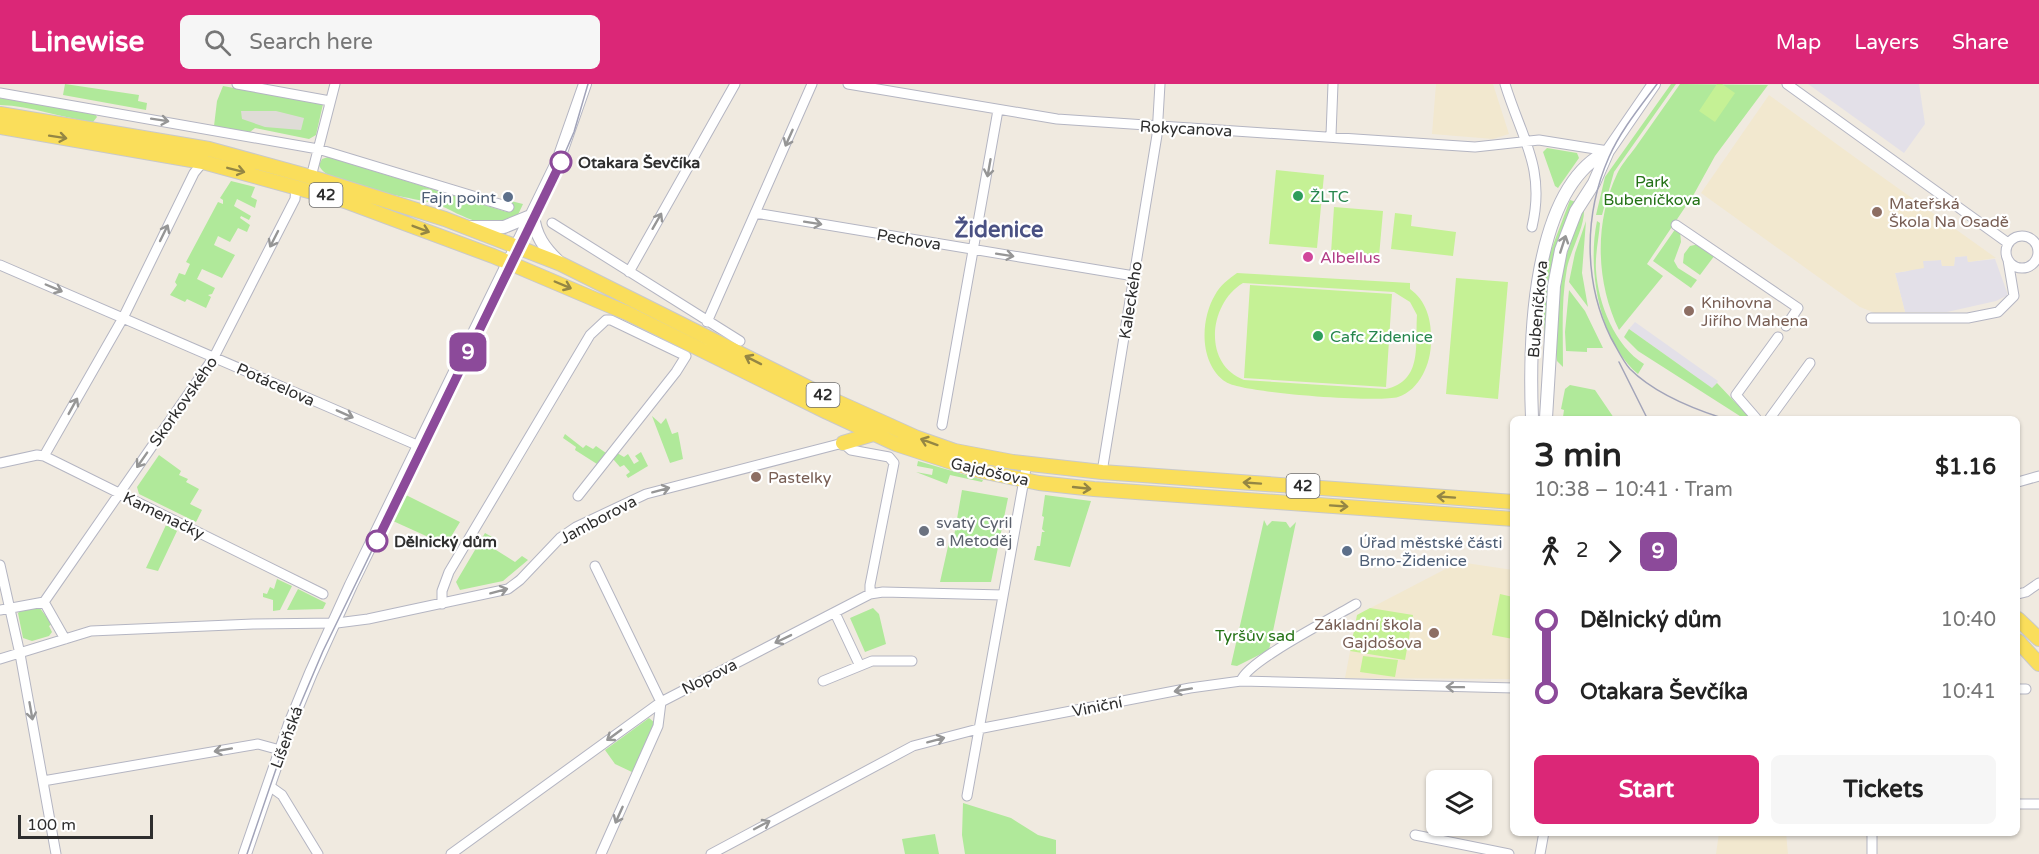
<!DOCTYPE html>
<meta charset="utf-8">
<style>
:root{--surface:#fff;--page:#f6f6f6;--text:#222;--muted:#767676;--accent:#db2777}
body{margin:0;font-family:"Varela Round",sans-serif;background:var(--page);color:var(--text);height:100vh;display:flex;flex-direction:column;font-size:22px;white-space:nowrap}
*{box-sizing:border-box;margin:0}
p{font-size:20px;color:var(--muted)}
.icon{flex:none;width:33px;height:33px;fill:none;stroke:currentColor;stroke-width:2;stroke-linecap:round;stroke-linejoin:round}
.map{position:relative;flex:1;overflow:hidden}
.drawer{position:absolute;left:1510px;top:332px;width:510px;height:420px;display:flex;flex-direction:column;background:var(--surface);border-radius:9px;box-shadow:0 2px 4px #0004}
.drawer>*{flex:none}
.badge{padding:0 12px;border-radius:9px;font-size:21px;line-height:39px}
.tools{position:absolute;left:1426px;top:686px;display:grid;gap:12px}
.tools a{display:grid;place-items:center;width:66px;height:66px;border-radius:9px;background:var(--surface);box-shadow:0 2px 4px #0004;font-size:30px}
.scale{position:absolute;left:18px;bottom:15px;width:135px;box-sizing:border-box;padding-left:6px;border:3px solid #2e2e2e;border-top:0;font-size:16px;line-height:21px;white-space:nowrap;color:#2e2e2e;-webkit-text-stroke:4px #fff;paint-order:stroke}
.map>.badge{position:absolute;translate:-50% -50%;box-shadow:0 0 0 3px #fff}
.legs{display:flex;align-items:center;gap:9px;height:66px;padding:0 24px;font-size:20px}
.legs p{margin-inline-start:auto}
.summary{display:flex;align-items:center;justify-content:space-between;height:102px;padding:0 24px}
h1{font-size:33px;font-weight:800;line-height:45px}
.primary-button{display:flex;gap:12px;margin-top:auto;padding:12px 24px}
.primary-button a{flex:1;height:69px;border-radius:9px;background:var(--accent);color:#fff;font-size:24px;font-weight:800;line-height:69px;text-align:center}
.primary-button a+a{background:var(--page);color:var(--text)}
ul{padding:0 24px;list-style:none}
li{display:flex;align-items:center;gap:21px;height:72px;font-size:22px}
li i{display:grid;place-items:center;width:9px;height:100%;margin:0 8px;background:currentColor}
li i::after{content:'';width:15px;height:15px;margin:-8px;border:4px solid;border-radius:50%;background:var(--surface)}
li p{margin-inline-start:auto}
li:first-child i{background:linear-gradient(#0000 50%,currentColor 0)}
li:last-child i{background:linear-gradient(currentColor 50%,#0000 0)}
header{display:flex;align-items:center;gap:36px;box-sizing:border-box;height:84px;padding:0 30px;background:var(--accent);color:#fff}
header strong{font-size:28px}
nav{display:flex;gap:33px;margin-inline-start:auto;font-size:21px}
.search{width:420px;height:54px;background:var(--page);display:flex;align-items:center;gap:15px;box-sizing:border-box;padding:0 21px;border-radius:9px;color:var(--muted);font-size:22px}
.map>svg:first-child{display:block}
</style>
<header>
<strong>Linewise</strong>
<div class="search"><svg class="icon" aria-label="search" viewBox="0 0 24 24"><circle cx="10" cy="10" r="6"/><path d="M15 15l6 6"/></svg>Search here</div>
<nav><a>Map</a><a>Layers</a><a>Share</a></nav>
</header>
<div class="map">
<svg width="2039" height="770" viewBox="0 0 2039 770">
<rect width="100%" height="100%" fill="#f0eae0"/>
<path fill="#e3e0e8" d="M1808,0H1919L1925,40L1904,69Z
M1967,172L1968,178L1995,175L2008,211L1996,217L1947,228H1905L1895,189L1908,187L1923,177L1941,176L1942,182H1954L1955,173Z
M1635,238L1718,297L1713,305L1629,245Z"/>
<path fill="#f2e8cf" d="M1436,0H1493L1509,50L1493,55L1432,50Z
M1769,11L1860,77L1996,174L1968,178L1967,172L1955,173L1954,182H1942L1941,176L1923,177L1924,184L1895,189L1905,228L1875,229L1860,223L1701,109Z
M1459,478L1513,486V595L1345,594L1357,531Z
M1786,749L1788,770H1716L1719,749Z"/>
<path fill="#b0e99a" d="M65,0L139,11L138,17L147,19L146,26L63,11Z
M1671,0H1676L1614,88L1602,131H1596L1605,93Z
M1680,0L1768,1L1715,72L1694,110L1647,180L1663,192L1619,246C1596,199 1594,139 1617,90C1621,81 1629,72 1635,64C1650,43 1665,21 1680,0Z
M223,2L323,20L316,51L309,55L255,44L250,48L214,42L217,17Z
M0,14L95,30L97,33L93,38C62,34 32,22 0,21Z
M1547,64L1577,69L1579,74L1558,104L1555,102L1543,68Z
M328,73L507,128L511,117L523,120L516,135C504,138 490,140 479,138C463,134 450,125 436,120C413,113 326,103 319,81L322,75Z
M231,97L255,103L251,113L257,116L255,124L237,115L234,122L251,132L249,136L241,132L240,134L250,141L247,148L238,144L230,158L218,152L214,161L235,171L222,194L202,185L197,195L215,204L212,210L208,211L211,213L206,224L187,215L185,218L170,211L177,201L175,198L179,189L185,191L190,180L186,178L218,118L223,120V116L220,114Z
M1570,116L1576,118L1545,265L1543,204L1547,177Z
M1584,125C1585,143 1571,165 1567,184C1561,217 1563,249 1563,283L1557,277L1556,268C1558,218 1560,171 1584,125Z
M1586,137L1582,189L1588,223L1569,198L1575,169Z
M1597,137L1600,139C1599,154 1595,170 1596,186C1598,220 1615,262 1644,280L1638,290C1599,257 1587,185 1597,137Z
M1676,144L1680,147L1681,158L1674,177L1678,184L1697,196L1691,204L1653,177Z
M1699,160L1715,171L1700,191L1683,179L1684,170L1690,162Z
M1569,206L1585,227L1603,264H1587V268L1566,267L1565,248Z
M1629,245L1712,304L1717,299L1750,334H1743L1638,267L1624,253Z
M1570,301L1595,306L1614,334H1560L1563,333L1564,326L1561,325L1565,305Z
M652,332L661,340L666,334L672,350L678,348L683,375L670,379Z
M565,350L583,364L586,361L593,365L596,362L606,369L597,380L575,366L576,363L563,354Z
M641,368L648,382L628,394L626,391L630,388L624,381L620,383L613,375L617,369L624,373L628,370L634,380L639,377L635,372Z
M159,371L181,387L179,391L188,395L186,398L199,405L190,420L202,426L196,438L139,410L137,403Z
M918,377L983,396L982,398L950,391L947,400L916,388L932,391L933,385L917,382Z
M962,406L1008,414L991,498H940L949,458H953Z
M406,411L460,438L446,461L393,437Z
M1045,411L1091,417L1070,483L1034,476L1037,462H1040L1042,448H1045L1042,445L1044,433L1042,432Z
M1264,436L1267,442L1272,437L1286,438L1290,444L1296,438L1269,566L1237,582L1231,581Z
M166,441L177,447L158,487L146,484Z
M485,449L492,453L488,461L515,478L522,472L528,476L503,497L460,506L456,498Z
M277,495L292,502L280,526L273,527V516L263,513V509L267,510L270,503L274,505Z
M298,505L326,519L323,525L287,526Z
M39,523L52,540L49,542L52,548L49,552L32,557L23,554L18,529L21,526Z
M873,524L879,530L886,560L865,568L850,534Z
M649,634L655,639L634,689L615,680L605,666Z
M963,719L1011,734L1038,751L1056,756V770H965L962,751Z
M935,750L939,770H905L902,755Z"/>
<path fill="#c5f195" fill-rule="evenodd" d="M1717,0H1722L1735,9L1715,38L1699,27Z
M1276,86L1324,91L1317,164L1269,160Z
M1334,123L1383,127L1379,173L1331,169Z
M1395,129L1412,131L1411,142L1456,148L1453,172L1391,165Z
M1237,189L1410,199V205C1427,217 1432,238 1431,258C1431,279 1420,306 1398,313C1380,319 1241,309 1226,298C1199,280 1200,236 1215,211C1220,201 1229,195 1237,189ZM1243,199L1394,208L1410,218L1417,231C1415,261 1423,297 1386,305L1244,296C1202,280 1209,219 1243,199Z
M1456,194L1508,198L1498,315L1446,310Z
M1250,201L1392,210L1386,303L1244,294Z
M1500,510L1513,513V555L1492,551Z
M1370,524L1413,531L1405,576L1350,567L1357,531Z
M1363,572L1398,576L1395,593L1360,588Z"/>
<path fill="#dfdcd7" d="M241,27H276L304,34L301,46L265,43L242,35Z"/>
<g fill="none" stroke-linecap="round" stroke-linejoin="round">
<g stroke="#b4b5c2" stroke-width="11">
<path id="street" d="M237,0L330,17
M848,0L1057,35L1475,63L1539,56L1608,67
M1505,0C1521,53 1546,84 1532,143
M1787,0L2008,159
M0,9L318,65L509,123
M1331,51L1333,0
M311,93L335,0
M755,129L1134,192
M552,139L740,257
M1676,141L1798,224L1786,242
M2006 168a16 16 0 1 1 32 0a16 16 0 1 1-32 0Z
M0,181L419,362
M629,188L735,0
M1871,234H1968L1998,228L2014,212L2008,176
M707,238L812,0
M1756,334L1736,311L1778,253
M1770,334L1810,279
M942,341L998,26
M44,372L123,234L194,89L203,78
M0,379L37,371L44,372L323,510
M1102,388L1157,51L1160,0
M2018,398L2039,392
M0,481L20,570L56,770
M595,482L661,618L658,642L601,770
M2018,510L2026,508L2039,499
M44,518L214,273L295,115L296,102
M442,520V507L449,488L590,251L606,236H611L686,272L676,288L578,412
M0,526L44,518L65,555
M835,529L859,580
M0,575L91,547L253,540L337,539L368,535L508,505L520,496L560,454L576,443L646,410L843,359L851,366L889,373L894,379L870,501V510
M823,597L872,577H912
M1241,597C1247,577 1335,533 1356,520
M2018,605H2026
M43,697L258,660L280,666
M268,701L282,711L318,770
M967,712L1027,379
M2018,720H2039
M1415,751L1509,770
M451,770L661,618L870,510L883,508L1003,511
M711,770L913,662L978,645L1190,604L1241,597L1514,604
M1540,770L1544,748
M1872,770V748"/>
</g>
<g stroke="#b4b5c2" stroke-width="14">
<path id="secondary" d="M533,131C535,151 544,164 559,178
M470,143H504L533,131
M1532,334C1529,260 1531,104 1608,67
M1546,334L1554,202L1561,166L1576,127L1594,99L1608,67L1654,0
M245,770L290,640L311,589L351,501L558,77L585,0"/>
</g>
<g stroke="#c9c9c9" stroke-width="16">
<path id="primary" d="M0,30L209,65L311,93L445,135L561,180L833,316L915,353L955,367L1013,378L1102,388L1514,418
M0,43L203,78L345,117L493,172L627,229L827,328L896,360L976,386L1039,399L1094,405L1514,435
M843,359L873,350
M2018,535L2039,555
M2018,557L2039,580"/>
</g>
<use href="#street" stroke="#fff" stroke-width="9"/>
<use href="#secondary" stroke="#fff" stroke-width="12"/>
<use href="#primary" stroke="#fade5b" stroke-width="14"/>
<path stroke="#a2a4b9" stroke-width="1.5" d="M1657,0C1640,23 1621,46 1609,73C1584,130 1583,197 1611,254C1617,264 1622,276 1630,285C1654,309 1691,324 1722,334
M1619,278L1647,334
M247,770L289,647L323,567L561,78L574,48L588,0"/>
</g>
<defs><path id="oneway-shaft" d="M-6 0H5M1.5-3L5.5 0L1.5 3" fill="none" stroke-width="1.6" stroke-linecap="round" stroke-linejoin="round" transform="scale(1.5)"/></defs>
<g stroke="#969696">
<use href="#oneway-shaft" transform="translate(160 36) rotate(9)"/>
<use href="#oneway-shaft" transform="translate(789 54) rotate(114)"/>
<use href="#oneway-shaft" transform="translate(989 84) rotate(100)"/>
<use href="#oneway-shaft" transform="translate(657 137) rotate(-60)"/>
<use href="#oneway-shaft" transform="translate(813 139) rotate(9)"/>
<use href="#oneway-shaft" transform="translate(164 149) rotate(-64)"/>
<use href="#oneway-shaft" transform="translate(274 155) rotate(117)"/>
<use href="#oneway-shaft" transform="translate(1563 160) rotate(-72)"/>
<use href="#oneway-shaft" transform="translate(1005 171) rotate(9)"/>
<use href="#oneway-shaft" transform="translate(54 204) rotate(23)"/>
<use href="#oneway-shaft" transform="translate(73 322) rotate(-61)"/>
<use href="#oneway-shaft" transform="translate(345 330) rotate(24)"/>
<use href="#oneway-shaft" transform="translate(142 376) rotate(125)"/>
<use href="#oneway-shaft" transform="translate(661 406) rotate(-15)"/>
<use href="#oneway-shaft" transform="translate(499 507) rotate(-15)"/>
<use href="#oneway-shaft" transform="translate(783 555) rotate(154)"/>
<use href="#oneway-shaft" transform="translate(1455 603) rotate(-179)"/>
<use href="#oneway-shaft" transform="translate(1183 606) rotate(170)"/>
<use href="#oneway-shaft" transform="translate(31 627) rotate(80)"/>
<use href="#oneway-shaft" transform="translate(614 651) rotate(144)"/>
<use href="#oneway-shaft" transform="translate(936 656) rotate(-15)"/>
<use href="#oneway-shaft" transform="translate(223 666) rotate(170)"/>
<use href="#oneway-shaft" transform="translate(619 731) rotate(114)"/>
<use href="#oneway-shaft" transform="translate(762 741) rotate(-28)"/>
</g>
<g stroke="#948644">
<use href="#oneway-shaft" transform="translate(58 53) rotate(9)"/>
<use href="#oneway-shaft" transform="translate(236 86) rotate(14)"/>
<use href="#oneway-shaft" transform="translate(421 145) rotate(21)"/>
<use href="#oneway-shaft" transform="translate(563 201) rotate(23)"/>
<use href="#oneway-shaft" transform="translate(753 276) rotate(-153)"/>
<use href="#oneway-shaft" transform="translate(929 358) rotate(-160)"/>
<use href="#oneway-shaft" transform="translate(1252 399) rotate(-176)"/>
<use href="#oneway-shaft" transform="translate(1082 404) rotate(6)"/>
<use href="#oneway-shaft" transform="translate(1446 413) rotate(-176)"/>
<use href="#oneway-shaft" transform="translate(1339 422) rotate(4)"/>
</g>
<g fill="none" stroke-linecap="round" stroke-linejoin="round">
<g stroke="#fff" stroke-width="14">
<path id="line-1" d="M377,457L561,78"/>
</g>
<use href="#line-1" stroke="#8c4a9a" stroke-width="9"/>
</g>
<g fill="#fff" stroke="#8c4a9a" stroke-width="3">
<circle cx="561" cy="78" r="10"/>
<circle cx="377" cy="457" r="10"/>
</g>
<g fill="#2e9e5b" stroke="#fff" stroke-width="2">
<circle cx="1298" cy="112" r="6"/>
<circle cx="1318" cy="252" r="6"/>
</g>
<g fill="#5c6f8a" stroke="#fff" stroke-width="2">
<circle cx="508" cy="113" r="6"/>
<circle cx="1347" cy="467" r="6"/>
</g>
<g fill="#8d6e63" stroke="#fff" stroke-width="2">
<circle cx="1877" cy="128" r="6"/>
<circle cx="1689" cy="227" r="6"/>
<circle cx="756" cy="393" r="6"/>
<circle cx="1434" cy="549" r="6"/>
</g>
<circle fill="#d1479c" stroke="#fff" stroke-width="2" cx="1308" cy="173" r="6"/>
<circle fill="#6b7280" stroke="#fff" stroke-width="2" cx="924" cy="447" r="6"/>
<g text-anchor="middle" stroke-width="4.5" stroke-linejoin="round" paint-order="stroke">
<g fill="#fff" stroke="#6d6d6d" stroke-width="1.5">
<rect x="309.5" y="99" width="33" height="24" rx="4.5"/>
<rect x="806.5" y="299" width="33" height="24" rx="4.5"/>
<rect x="1286.5" y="390" width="33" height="24" rx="4.5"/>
</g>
<g font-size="15" font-weight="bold" fill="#2e2e2e">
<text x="326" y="116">42</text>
<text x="823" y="316">42</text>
<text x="1303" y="407">42</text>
</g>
<g font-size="16" fill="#2e2e2e" stroke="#fff">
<text transform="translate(1186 44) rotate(3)" y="6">Rokycanova</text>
<text transform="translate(909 155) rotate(9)" y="6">Pechova</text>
<text transform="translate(1130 216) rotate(-81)" y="6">Kaleckého</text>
<text transform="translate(1537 225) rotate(-85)" y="6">Bubeníčkova</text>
<text transform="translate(276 300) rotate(24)" y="6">Potácelova</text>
<text transform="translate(183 317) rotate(-55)" y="6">Skorkovského</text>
<text transform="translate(990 387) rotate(13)" y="6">Gajdošova</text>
<text transform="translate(164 431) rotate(26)" y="6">Kamenačky</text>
<text transform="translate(598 435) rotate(-28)" y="6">Jamborova</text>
<text transform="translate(709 592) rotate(-27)" y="6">Nopova</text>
<text transform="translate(1097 622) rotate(-11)" y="6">Viniční</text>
<text transform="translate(286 653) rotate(-70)" y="6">Líšeňská</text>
</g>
<g font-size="16" font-weight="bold" fill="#2e2e2e" stroke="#fff" text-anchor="start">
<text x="578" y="84">Otakara Ševčíka</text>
<text x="394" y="463">Dělnický dům</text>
</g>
<g font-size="16" fill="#247216" stroke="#fff">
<text x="1652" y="103">Park<tspan x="1652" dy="18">Bubeníčkova</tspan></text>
<text x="1255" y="557">Tyršův sad</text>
</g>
<g font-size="16" fill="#27864d" stroke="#fff" text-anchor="start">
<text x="1310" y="118">ŽLTC</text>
<text x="1330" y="258">Cafc Zidenice</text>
</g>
<g font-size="16" fill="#4e5e75" stroke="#fff" text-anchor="end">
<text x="496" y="119">Fajn point</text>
<text x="1359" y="464" text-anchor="start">Úřad městské části<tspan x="1359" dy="18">Brno-Židenice</tspan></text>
</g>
<g font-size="16" fill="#785e54" stroke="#fff" text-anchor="start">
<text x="1889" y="125">Mateřská<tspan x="1889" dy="18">Škola Na Osadě</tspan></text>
<text x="1701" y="224">Knihovna<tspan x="1701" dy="18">Jiřího Mahena</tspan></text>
<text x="768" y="399">Pastelky</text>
<text x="1422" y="546" text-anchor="end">Základní škola<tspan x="1422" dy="18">Gajdošova</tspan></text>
</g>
<g font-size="16" fill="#b23c85" stroke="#fff" text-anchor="start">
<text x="1320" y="179">Albellus</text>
</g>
<g font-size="16" fill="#5b616d" stroke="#fff" text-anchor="start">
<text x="936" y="444">svatý Cyril<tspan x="936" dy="18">a Metoděj</tspan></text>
</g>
<g font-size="22" font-weight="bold" fill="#4a5183" stroke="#fff">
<text x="999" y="153">Židenice</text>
</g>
</g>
</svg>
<div class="tools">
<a><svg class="icon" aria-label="layers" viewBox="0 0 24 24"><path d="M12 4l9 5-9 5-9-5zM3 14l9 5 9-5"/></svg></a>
</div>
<div class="scale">100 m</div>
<b class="badge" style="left:468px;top:268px;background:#8c4a9a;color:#fff">9</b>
<section class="drawer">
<div class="summary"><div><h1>3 min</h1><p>10:38 – 10:41 · Tram</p></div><b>$1.16</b></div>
<div class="legs"><svg class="icon" aria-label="walk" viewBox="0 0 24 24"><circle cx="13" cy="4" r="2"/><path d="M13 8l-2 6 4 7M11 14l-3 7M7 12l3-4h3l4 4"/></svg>2<svg class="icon" aria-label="forward" viewBox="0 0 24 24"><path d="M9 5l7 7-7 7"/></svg><b class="badge" style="background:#8c4a9a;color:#fff">9</b></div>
<ul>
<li><i style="color:#8c4a9a"></i><b>Dělnický dům</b><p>10:40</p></li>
<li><i style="color:#8c4a9a"></i><b>Otakara Ševčíka</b><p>10:41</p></li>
</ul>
<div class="primary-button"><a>Start</a><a>Tickets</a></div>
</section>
</div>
